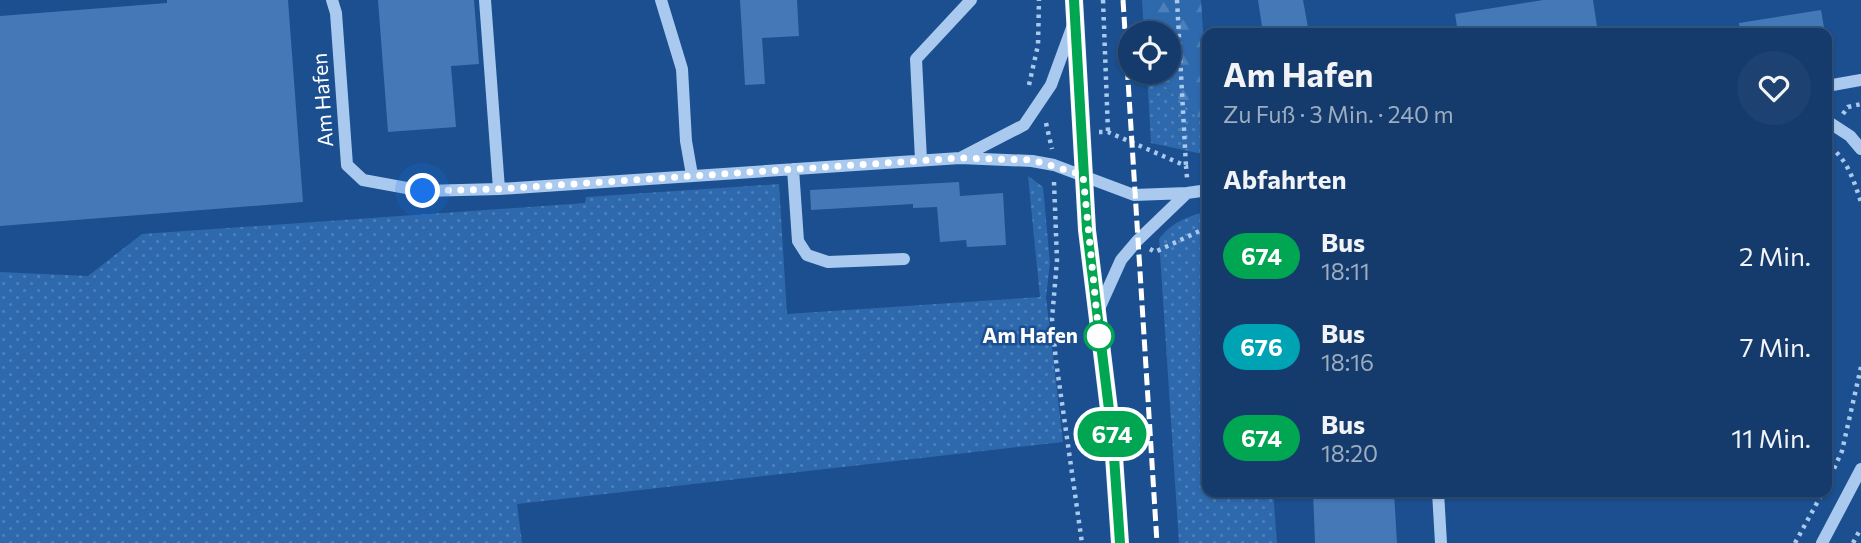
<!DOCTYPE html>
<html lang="de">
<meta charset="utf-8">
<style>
:root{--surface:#143b6b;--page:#1d4271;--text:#f1f3f6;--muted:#9dadc1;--line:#33557e}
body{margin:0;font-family:Commissioner,sans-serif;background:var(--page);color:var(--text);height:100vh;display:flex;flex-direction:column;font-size:26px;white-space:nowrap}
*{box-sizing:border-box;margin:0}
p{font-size:23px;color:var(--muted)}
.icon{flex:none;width:38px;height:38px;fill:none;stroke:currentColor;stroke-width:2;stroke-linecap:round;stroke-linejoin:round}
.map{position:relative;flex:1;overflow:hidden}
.drawer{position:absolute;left:1202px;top:28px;width:630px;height:469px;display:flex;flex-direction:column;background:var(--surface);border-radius:14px;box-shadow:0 2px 5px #0004,0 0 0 2px var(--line)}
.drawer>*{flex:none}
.badge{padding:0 14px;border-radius:23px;font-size:24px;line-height:46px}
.controls{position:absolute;left:1118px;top:21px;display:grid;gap:14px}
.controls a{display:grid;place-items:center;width:63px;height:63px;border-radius:50%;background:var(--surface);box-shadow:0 2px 5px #0004,0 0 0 2px var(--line);font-size:35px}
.you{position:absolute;width:35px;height:35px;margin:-18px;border:5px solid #fff;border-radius:50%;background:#1a73e8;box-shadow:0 0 0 10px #1a73e833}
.map>.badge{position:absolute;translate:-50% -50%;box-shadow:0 0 0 4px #fff}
h2{padding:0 21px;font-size:26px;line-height:63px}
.round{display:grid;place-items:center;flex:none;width:74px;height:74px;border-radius:37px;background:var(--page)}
.head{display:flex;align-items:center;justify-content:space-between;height:119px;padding:0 21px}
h1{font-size:33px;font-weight:700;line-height:52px}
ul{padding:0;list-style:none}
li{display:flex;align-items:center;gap:21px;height:91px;padding:0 21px}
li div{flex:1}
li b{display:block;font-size:26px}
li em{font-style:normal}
li .badge{min-width:77px;font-weight:700;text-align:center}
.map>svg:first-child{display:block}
</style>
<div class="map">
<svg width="1861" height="543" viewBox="0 0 1861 543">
<defs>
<pattern id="grass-dots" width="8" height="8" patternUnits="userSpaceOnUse" patternTransform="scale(1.75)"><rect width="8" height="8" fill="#2e69ad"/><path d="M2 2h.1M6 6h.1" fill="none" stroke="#4d80b9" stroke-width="1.8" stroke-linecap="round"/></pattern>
<pattern id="forest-firs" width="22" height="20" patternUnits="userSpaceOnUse" patternTransform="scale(1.75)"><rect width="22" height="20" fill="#2e69ad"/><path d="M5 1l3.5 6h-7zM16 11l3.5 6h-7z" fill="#4d80b9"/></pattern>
</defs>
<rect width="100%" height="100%" fill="#1b4f8f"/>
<path fill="url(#grass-dots)" d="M1147,72H1150L1207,126V155L1151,143Z
M1028,176L1043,187L1050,263L1046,297L1063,442L517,504L522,543H0V272L88,276L142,234L585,203L586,197L779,184L787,314L1040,297Z
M1207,211L1208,492H1273L1277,543H1179L1159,239C1172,222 1187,217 1207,211Z"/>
<path fill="url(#forest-firs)" d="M1142,0H1201L1207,91V126L1150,72H1169V33H1144Z"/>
<path fill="#4478b7" d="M167,0H288L303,202L0,226V16L167,3Z
M378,0H474L479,64L451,66L456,127L388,132Z
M740,0H797L799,36L762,38L765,84L745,85Z
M1258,0H1303L1309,33H1263Z
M1543,0H1593L1598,33H1458L1455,14Z
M1821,10L1825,33H1740L1739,23Z
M959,182L960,196L1003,193L1006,245L967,247L966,240L940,242L937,207L913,208V204L811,210L810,190Z
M1313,492H1394L1397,543H1315Z"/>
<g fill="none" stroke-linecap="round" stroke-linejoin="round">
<path stroke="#a9c9ee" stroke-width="4.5" stroke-dasharray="3.5 5" stroke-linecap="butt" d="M1103,0L1108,132
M1177,0L1186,166
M1029,85L1038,45L1039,0
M1843,114L1848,107L1861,104
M1046,123L1052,149
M1099,132H1108L1186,166L1187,178
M1830,147C1848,160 1854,182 1861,202
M1054,182L1057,260L1052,319L1056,361L1082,543
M1150,249L1155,252L1208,227
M1827,484L1842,451L1861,367
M1795,543L1823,492
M1853,543L1861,528"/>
<path stroke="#a9c9ee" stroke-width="12" d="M332,0L336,13L347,165L363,180L423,191L499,189L960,158L1032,161L1054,165L1134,195L1187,193L1208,190
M485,0L499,189
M661,0L682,69L686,141L692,175
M1827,86L1861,80
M1827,121L1850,136L1861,149
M962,157L1024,125L1051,85L1073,25
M921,160L916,59L971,0
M793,169L798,241L807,255L828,262L904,259
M1098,311L1121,260L1137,241L1187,193
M1438,492L1441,543
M1822,543L1861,469"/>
<path stroke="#f0f6ff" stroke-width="18" d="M1074,0L1087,230L1113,442L1120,543"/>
<path stroke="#fff" stroke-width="5" stroke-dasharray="12 5" stroke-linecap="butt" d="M1123,0L1157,543"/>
</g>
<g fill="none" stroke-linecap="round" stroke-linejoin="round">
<g stroke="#fff" stroke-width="16">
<path id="line" d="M1074,0L1087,230L1113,442L1120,543"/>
</g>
<use href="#line" stroke="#00a651" stroke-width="10"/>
<path stroke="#fff" stroke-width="7" stroke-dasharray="0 12.6" d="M423,191L499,189L960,158L1032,160L1083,175L1099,336"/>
</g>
<circle fill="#fff" stroke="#00a651" stroke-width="3.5" cx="1099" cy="336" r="14"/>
<g text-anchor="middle" stroke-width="5" stroke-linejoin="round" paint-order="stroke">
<g font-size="21" fill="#fff" stroke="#1b4f8f">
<text transform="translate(323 100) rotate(-94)" y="7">Am Hafen</text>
</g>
<g font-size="21" font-weight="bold" fill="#fff" stroke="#1b4f8f" text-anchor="end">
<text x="1078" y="343">Am Hafen</text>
</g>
</g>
</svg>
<div class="controls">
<a><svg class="icon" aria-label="locate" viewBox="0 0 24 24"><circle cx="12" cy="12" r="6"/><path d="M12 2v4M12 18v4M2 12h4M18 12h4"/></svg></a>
</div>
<div class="you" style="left:423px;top:191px"></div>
<b class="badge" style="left:1112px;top:434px;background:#00a651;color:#fff">674</b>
<section class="drawer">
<div class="head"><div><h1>Am Hafen</h1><p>Zu Fuß · 3 Min. · 240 m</p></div><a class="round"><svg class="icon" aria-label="heart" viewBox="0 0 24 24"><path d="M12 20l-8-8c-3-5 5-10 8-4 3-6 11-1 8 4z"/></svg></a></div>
<h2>Abfahrten</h2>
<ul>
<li><span class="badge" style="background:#00a651;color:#fff">674</span><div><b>Bus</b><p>18:11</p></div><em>2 Min.</em></li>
<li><span class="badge" style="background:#00a3b4;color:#fff">676</span><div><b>Bus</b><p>18:16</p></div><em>7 Min.</em></li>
<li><span class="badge" style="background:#00a651;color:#fff">674</span><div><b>Bus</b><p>18:20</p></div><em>11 Min.</em></li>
</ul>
</section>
</div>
